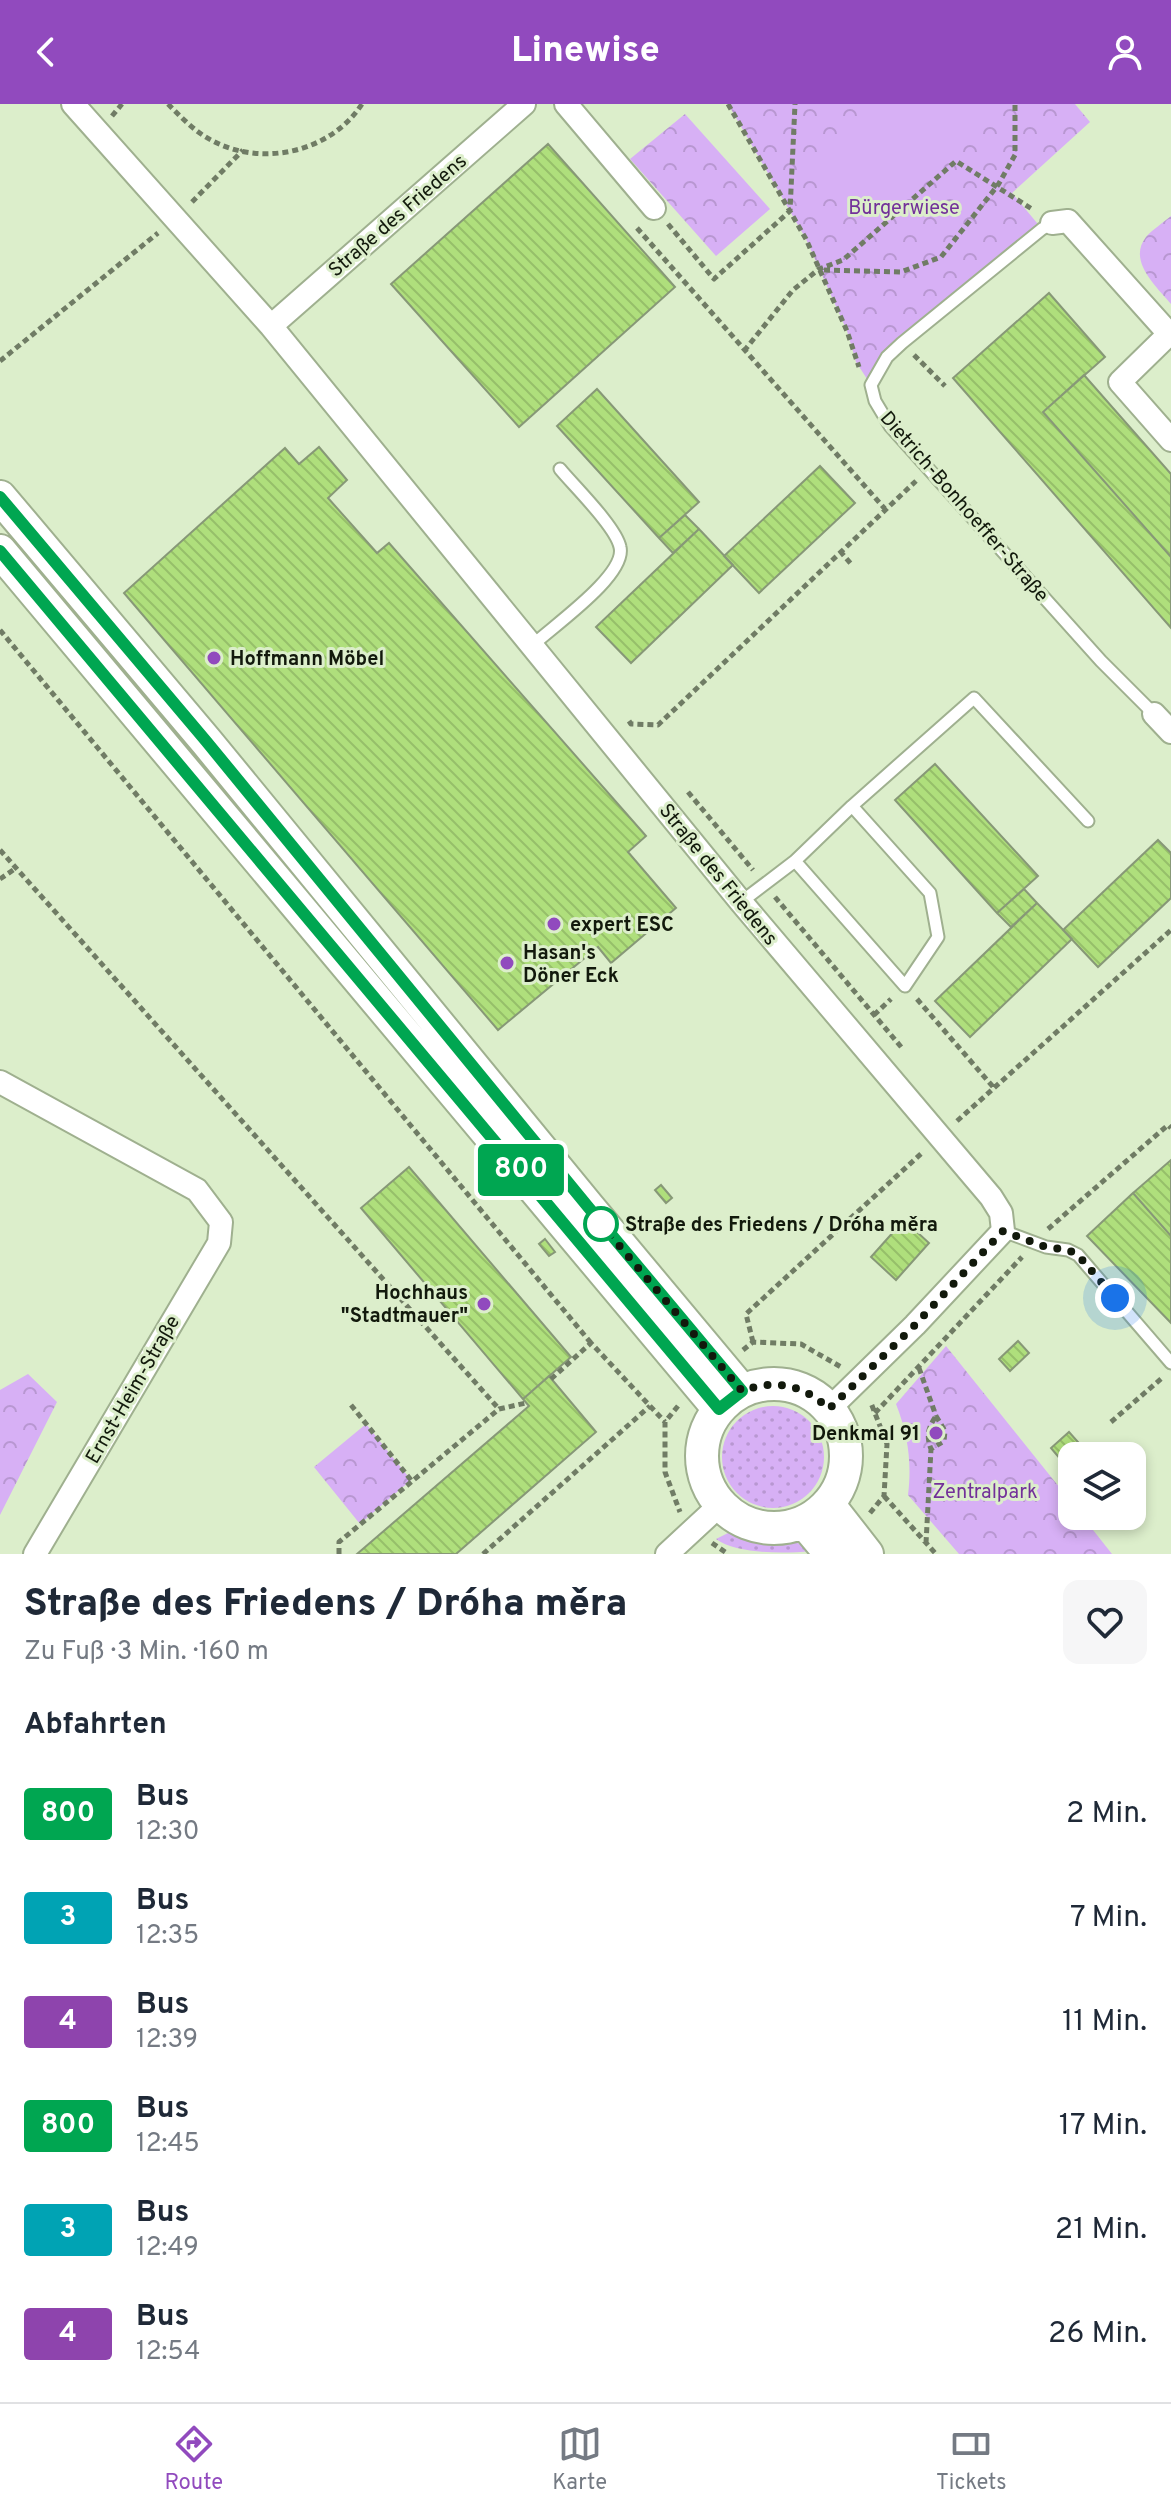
<!DOCTYPE html>
<html lang="de">
<meta charset="utf-8">
<style>
:root{--surface:#fff;--page:#f6f6f7;--text:#1f2937;--muted:#747a83;--line:#e0e1e3;--accent:#914abe}
body{margin:0;font-family:Overpass,sans-serif;background:var(--page);color:var(--text);height:100vh;display:flex;flex-direction:column;font-size:30px;white-space:nowrap}
*{box-sizing:border-box;margin:0}
p{font-size:26px;color:var(--muted)}
.icon{flex:none;width:44px;height:44px;fill:none;stroke:currentColor;stroke-width:2;stroke-linecap:round;stroke-linejoin:round}
.map{position:relative;height:1450px;overflow:hidden}
.details{display:flex;flex-direction:column;background:var(--surface);flex:1}
.details>*{flex:none}
.badge{padding:0 16px;border-radius:6px;font-size:28px;line-height:52px}
.fabs{position:absolute;left:1058px;top:1338px;display:grid;gap:16px}
.fabs a{display:grid;place-items:center;width:88px;height:88px;border-radius:16px;background:var(--surface);box-shadow:0 4px 12px #0003;font-size:40px}
.you{position:absolute;width:40px;height:40px;margin:-20px;border:6px solid #fff;border-radius:50%;background:#1a73e8;box-shadow:0 0 0 12px #1a73e833}
.map>.badge{position:absolute;translate:-50% -50%;box-shadow:0 0 0 4px #fff}
h2{padding:0 24px;font-size:30px;line-height:72px}
.round{display:grid;place-items:center;flex:none;width:84px;height:84px;border-radius:16px;background:var(--page)}
.head{display:flex;align-items:center;justify-content:space-between;height:136px;padding:0 24px}
h1{font-size:38px;font-weight:800;line-height:60px}
ul{padding:0;list-style:none}
li{display:flex;align-items:center;gap:24px;height:104px;padding:0 24px}
li div{flex:1}
li b{display:block;font-size:30px}
li em{font-style:normal}
li .badge{min-width:88px;font-weight:700;text-align:center}
header{display:flex;justify-content:space-between;align-items:center;height:104px;padding:0 24px;background:var(--accent);color:#fff;font-size:36px;font-weight:800}
.tab-bar{display:flex;justify-content:space-around;align-items:center;height:112px;border-top:2px solid var(--line);background:var(--surface);font-size:22px;color:var(--muted)}
.tab-bar a{display:grid;justify-items:center;gap:4px}
.tab-bar .current{color:var(--accent)}
.map>svg:first-child{display:block}
</style>
<header><svg class="icon" aria-label="back" viewBox="0 0 24 24"><path d="M15 5l-7 7 7 7"/></svg>Linewise<svg class="icon" aria-label="person" viewBox="0 0 24 24"><circle cx="12" cy="8" r="4"/><path d="M4 21q1-7 8-7t8 7"/></svg></header>
<div class="map">
<svg width="1171" height="1450" viewBox="0 0 1171 1450">
<defs>
<pattern id="grass-dots" width="8" height="8" patternUnits="userSpaceOnUse" patternTransform="scale(2)"><rect width="8" height="8" fill="#d7b0f5"/><path d="M2 2h.1M6 6h.1" fill="none" stroke="#b897d1" stroke-width="1.8" stroke-linecap="round"/></pattern>
<pattern id="forest-crowns" width="20" height="18" patternUnits="userSpaceOnUse" patternTransform="scale(2)"><rect width="20" height="18" fill="#d7b0f5"/><path d="M2 6a3 3 0 1 1 6 0M12 15a3 3 0 1 1 6 0" fill="none" stroke="#b897d1"/></pattern>
<pattern id="building-back-hatch" width="6" height="6" patternUnits="userSpaceOnUse" patternTransform="scale(2)"><rect width="6" height="6" fill="#afdf7c"/><path d="M-1 5l2 2M0 0l6 6M5-1l2 2" fill="none" stroke="#96bf6a"/></pattern>
</defs>
<rect width="100%" height="100%" fill="#dceecb"/>
<path fill="url(#grass-dots)" d="M722 1353a51 51 0 1 1 102 0a51 51 0 1 1-102 0Z
M744,1427L787,1432L810,1447C785,1450 736,1450 716,1435L730,1428Z"/>
<path fill="url(#forest-crowns)" d="M728,0H1075L1090,18L1012,89L1042,125L902,239L871,281L856,258L847,227L806,135Z
M685,10L770,105L716,152L630,55Z
M1171,112V200C1157,183 1127,157 1146,133C1153,125 1163,119 1171,112Z
M946,1242L1072,1399V1412H1082L1112,1450H959L908,1391C912,1358 908,1331 896,1300Z
M28,1270L57,1298L0,1411V1286Z
M366,1320L411,1376L360,1420L314,1363Z"/>
<path fill="#d7b0f5" d="M871,0H987L983,15L880,108L868,114L860,110L818,66L815,58L818,49Z"/>
<path fill="url(#building-back-hatch)" stroke="#879877" stroke-width="2" d="M548,40L675,183L519,323L391,180Z
M1049,189L1105,253L1043,308L1171,453V524L953,274Z
M1084,271L1171,370V453L1043,308Z
M597,285L699,398L659,434L557,322Z
M319,343L347,376L328,394L377,449L389,439L646,732L628,748L676,804L611,859L598,843L498,926L124,489L285,344L299,360Z
M820,362L855,399L759,489L724,452Z
M685,411L699,425L673,449L659,434Z
M699,425L733,461L631,559L596,523Z
M935,660L1038,772L997,809L895,696Z
M1158,736L1171,749V794L1098,863L1063,826Z
M1024,785L1037,799L1011,823L997,809Z
M1037,799L1072,835L970,933L935,897Z
M1171,1056V1132L1133,1089Z
M409,1063L571,1253L523,1295L361,1104Z
M661,1081L672,1094L666,1099L655,1086Z
M1133,1089L1171,1132V1219L1087,1132Z
M904,1116L929,1139L896,1176L871,1153Z
M545,1135L555,1148L549,1152L539,1140Z
M1018,1237L1029,1249L1010,1267L999,1255Z
M549,1272L596,1328L456,1450H357L529,1302L523,1295Z
M1069,1328L1086,1347L1079,1352H1072V1358L1067,1363L1051,1344Z"/>
<g fill="none" stroke-linecap="round" stroke-linejoin="round">
<g stroke="#9fb08f" stroke-width="15">
<path id="lane" d="M1052,119L1042,125L902,239L887,253L871,281L875,297L890,322L1101,557L1154,610
M533,541C553,522 627,471 620,443C616,423 574,382 560,365
M852,702L974,594L1088,717
M741,798L795,757L905,882L938,833L930,789L852,702L795,757
M1003,1127L1046,1143L1068,1146L1078,1151L1171,1259"/>
</g>
<g stroke="#9fb08f" stroke-width="26">
<path id="street" d="M73,0L271,222L741,798L991,1093L1001,1109L1003,1127L915,1221L829,1305
M566,0L654,104
M1052,119L1068,117L1171,232
M271,222L524,0
M1168,231L1120,278L1171,336
M1154,610L1171,628
M0,978L197,1086L221,1118L219,1139L35,1450
M667,1450L721,1400"/>
</g>
<g stroke="#9fb08f" stroke-width="36">
<path id="secondary" d="M0,393L206,637L589,1104L742,1287
M0,447L719,1305
M702 1352a72 72 0 1 1 144 0a72 72 0 1 1-144 0Z
M828,1400L867,1450
M804,1418L831,1450"/>
</g>
<path stroke="#707c65" stroke-width="5" stroke-dasharray="6 4" stroke-linecap="butt" d="M168,0C181,13 195,28 211,36C262,64 331,48 362,0
M728,0L806,135L847,227L859,263
M112,12L122,0
M192,98L243,46
M668,120L714,175L790,107L795,0
M637,124L885,405
M824,166L901,168L941,153L998,81L1015,51V0
M744,247L793,186L819,165L843,156L956,57L1032,105
M914,251L945,282
M0,257L158,129
M840,447L851,460
M0,526L591,1239
M629,617L631,620L658,621L916,377
M688,688L753,766
M0,746L499,1305
M0,775L16,764
M775,793L902,944
M917,895L994,984
M874,911L891,895
M957,1017L1171,826
M1048,1125L1168,1021L1171,1024
M753,1238L746,1210L923,1048
M743,1246L753,1238L801,1240L841,1263
M919,1264L936,1312
M551,1275L591,1239L665,1318
M351,1301L411,1376
M678,1302L665,1318V1368L680,1408
M875,1309L1022,1153
M936,1312L945,1327L944,1337L931,1345C926,1332 928,1324 936,1312Z
M1111,1318L1162,1274
M884,1392L936,1450
M870,1409L884,1392L887,1340L871,1299
M712,1439L728,1450
M926,1439L931,1345
M339,1450V1438L499,1305L526,1299
M483,1450L650,1302"/>
<use href="#lane" stroke="#fff" stroke-width="11"/>
<use href="#street" stroke="#fff" stroke-width="22"/>
<use href="#secondary" stroke="#fff" stroke-width="32"/>
</g>
<g fill="none" stroke-linecap="round" stroke-linejoin="round">
<g stroke="#fff" stroke-width="18">
<path id="line" d="M0,393L206,637L589,1104L742,1287L719,1305L0,447"/>
</g>
<use href="#line" stroke="#00a651" stroke-width="12"/>
<path stroke="#12190c" stroke-width="8" stroke-dasharray="0 14.4" d="M601,1120L742,1287C775,1275 803,1280 829,1305L915,1221L1003,1127L1046,1143L1068,1146L1078,1151L1115,1194"/>
</g>
<g fill="#914abe" stroke="#dceecb" stroke-width="3">
<circle cx="214" cy="554" r="8"/>
<circle cx="554" cy="820" r="8"/>
<circle cx="507" cy="859" r="8"/>
<circle cx="484" cy="1200" r="8"/>
<circle cx="936" cy="1329" r="8"/>
</g>
<circle fill="#fff" stroke="#00a651" stroke-width="4" cx="601" cy="1120" r="16"/>
<g text-anchor="middle" stroke-width="6" stroke-linejoin="round" paint-order="stroke">
<g font-size="20" fill="#723099" stroke="#dceecb">
<text x="904" y="110">Bürgerwiese</text>
<text x="985" y="1394">Zentralpark</text>
</g>
<g font-size="20" fill="#12190c" stroke="#dceecb">
<text transform="translate(397 111) rotate(-41)" y="7">Straße des Friedens</text>
<text transform="translate(965 402) rotate(49)" y="7">Dietrich-Bonhoeffer-Straße</text>
<text transform="translate(719 770) rotate(51)" y="7">Straße des Friedens</text>
<text transform="translate(132 1285) rotate(-60)" y="7">Ernst-Heim-Straße</text>
</g>
<g font-size="20" font-weight="bold" fill="#12190c" stroke="#dceecb" text-anchor="start">
<text x="230" y="561">Hoffmann Möbel</text>
<text x="570" y="827">expert ESC</text>
<text x="523" y="855">Hasan's<tspan x="523" dy="23">Döner Eck</tspan></text>
<text x="468" y="1195" text-anchor="end">Hochhaus<tspan x="468" dy="23">"Stadtmauer"</tspan></text>
<text x="920" y="1336" text-anchor="end">Denkmal 91</text>
</g>
<g font-size="20" font-weight="bold" fill="#12190c" stroke="#dceecb" text-anchor="start">
<text x="625" y="1127">Straße des Friedens / Dróha měra</text>
</g>
</g>
</svg>
<div class="fabs">
<a><svg class="icon" aria-label="layers" viewBox="0 0 24 24"><path d="M12 4l9 5-9 5-9-5zM3 14l9 5 9-5"/></svg></a>
</div>
<div class="you" style="left:1115px;top:1194px"></div>
<b class="badge" style="left:521px;top:1066px;background:#00a651;color:#fff">800</b>
</div>
<section class="details">
<div class="head"><div><h1>Straße des Friedens / Dróha měra</h1><p>Zu Fuß · 3 Min. · 160 m</p></div><a class="round"><svg class="icon" aria-label="heart" viewBox="0 0 24 24"><path d="M12 20l-8-8c-3-5 5-10 8-4 3-6 11-1 8 4z"/></svg></a></div>
<h2>Abfahrten</h2>
<ul>
<li><span class="badge" style="background:#00a651;color:#fff">800</span><div><b>Bus</b><p>12:30</p></div><em>2 Min.</em></li>
<li><span class="badge" style="background:#00a3b4;color:#fff">3</span><div><b>Bus</b><p>12:35</p></div><em>7 Min.</em></li>
<li><span class="badge" style="background:#8e44ad;color:#fff">4</span><div><b>Bus</b><p>12:39</p></div><em>11 Min.</em></li>
<li><span class="badge" style="background:#00a651;color:#fff">800</span><div><b>Bus</b><p>12:45</p></div><em>17 Min.</em></li>
<li><span class="badge" style="background:#00a3b4;color:#fff">3</span><div><b>Bus</b><p>12:49</p></div><em>21 Min.</em></li>
<li><span class="badge" style="background:#8e44ad;color:#fff">4</span><div><b>Bus</b><p>12:54</p></div><em>26 Min.</em></li>
</ul>
</section>
<nav class="tab-bar">
<a class="current"><svg class="icon" aria-label="directions" viewBox="0 0 24 24"><path d="M12 3l9 9-9 9-9-9zM9 14v-3h6M13 9l2 2-2 2"/></svg>Route</a>
<a><svg class="icon" aria-label="map" viewBox="0 0 24 24"><path d="M3 6l6-2 6 2 6-2v14l-6 2-6-2-6 2zM9 4v14M15 6v14"/></svg>Karte</a>
<a><svg class="icon" aria-label="tickets" viewBox="0 0 24 24"><path d="M3 7h18v10H3zM15 7v10"/></svg>Tickets</a>
</nav>
